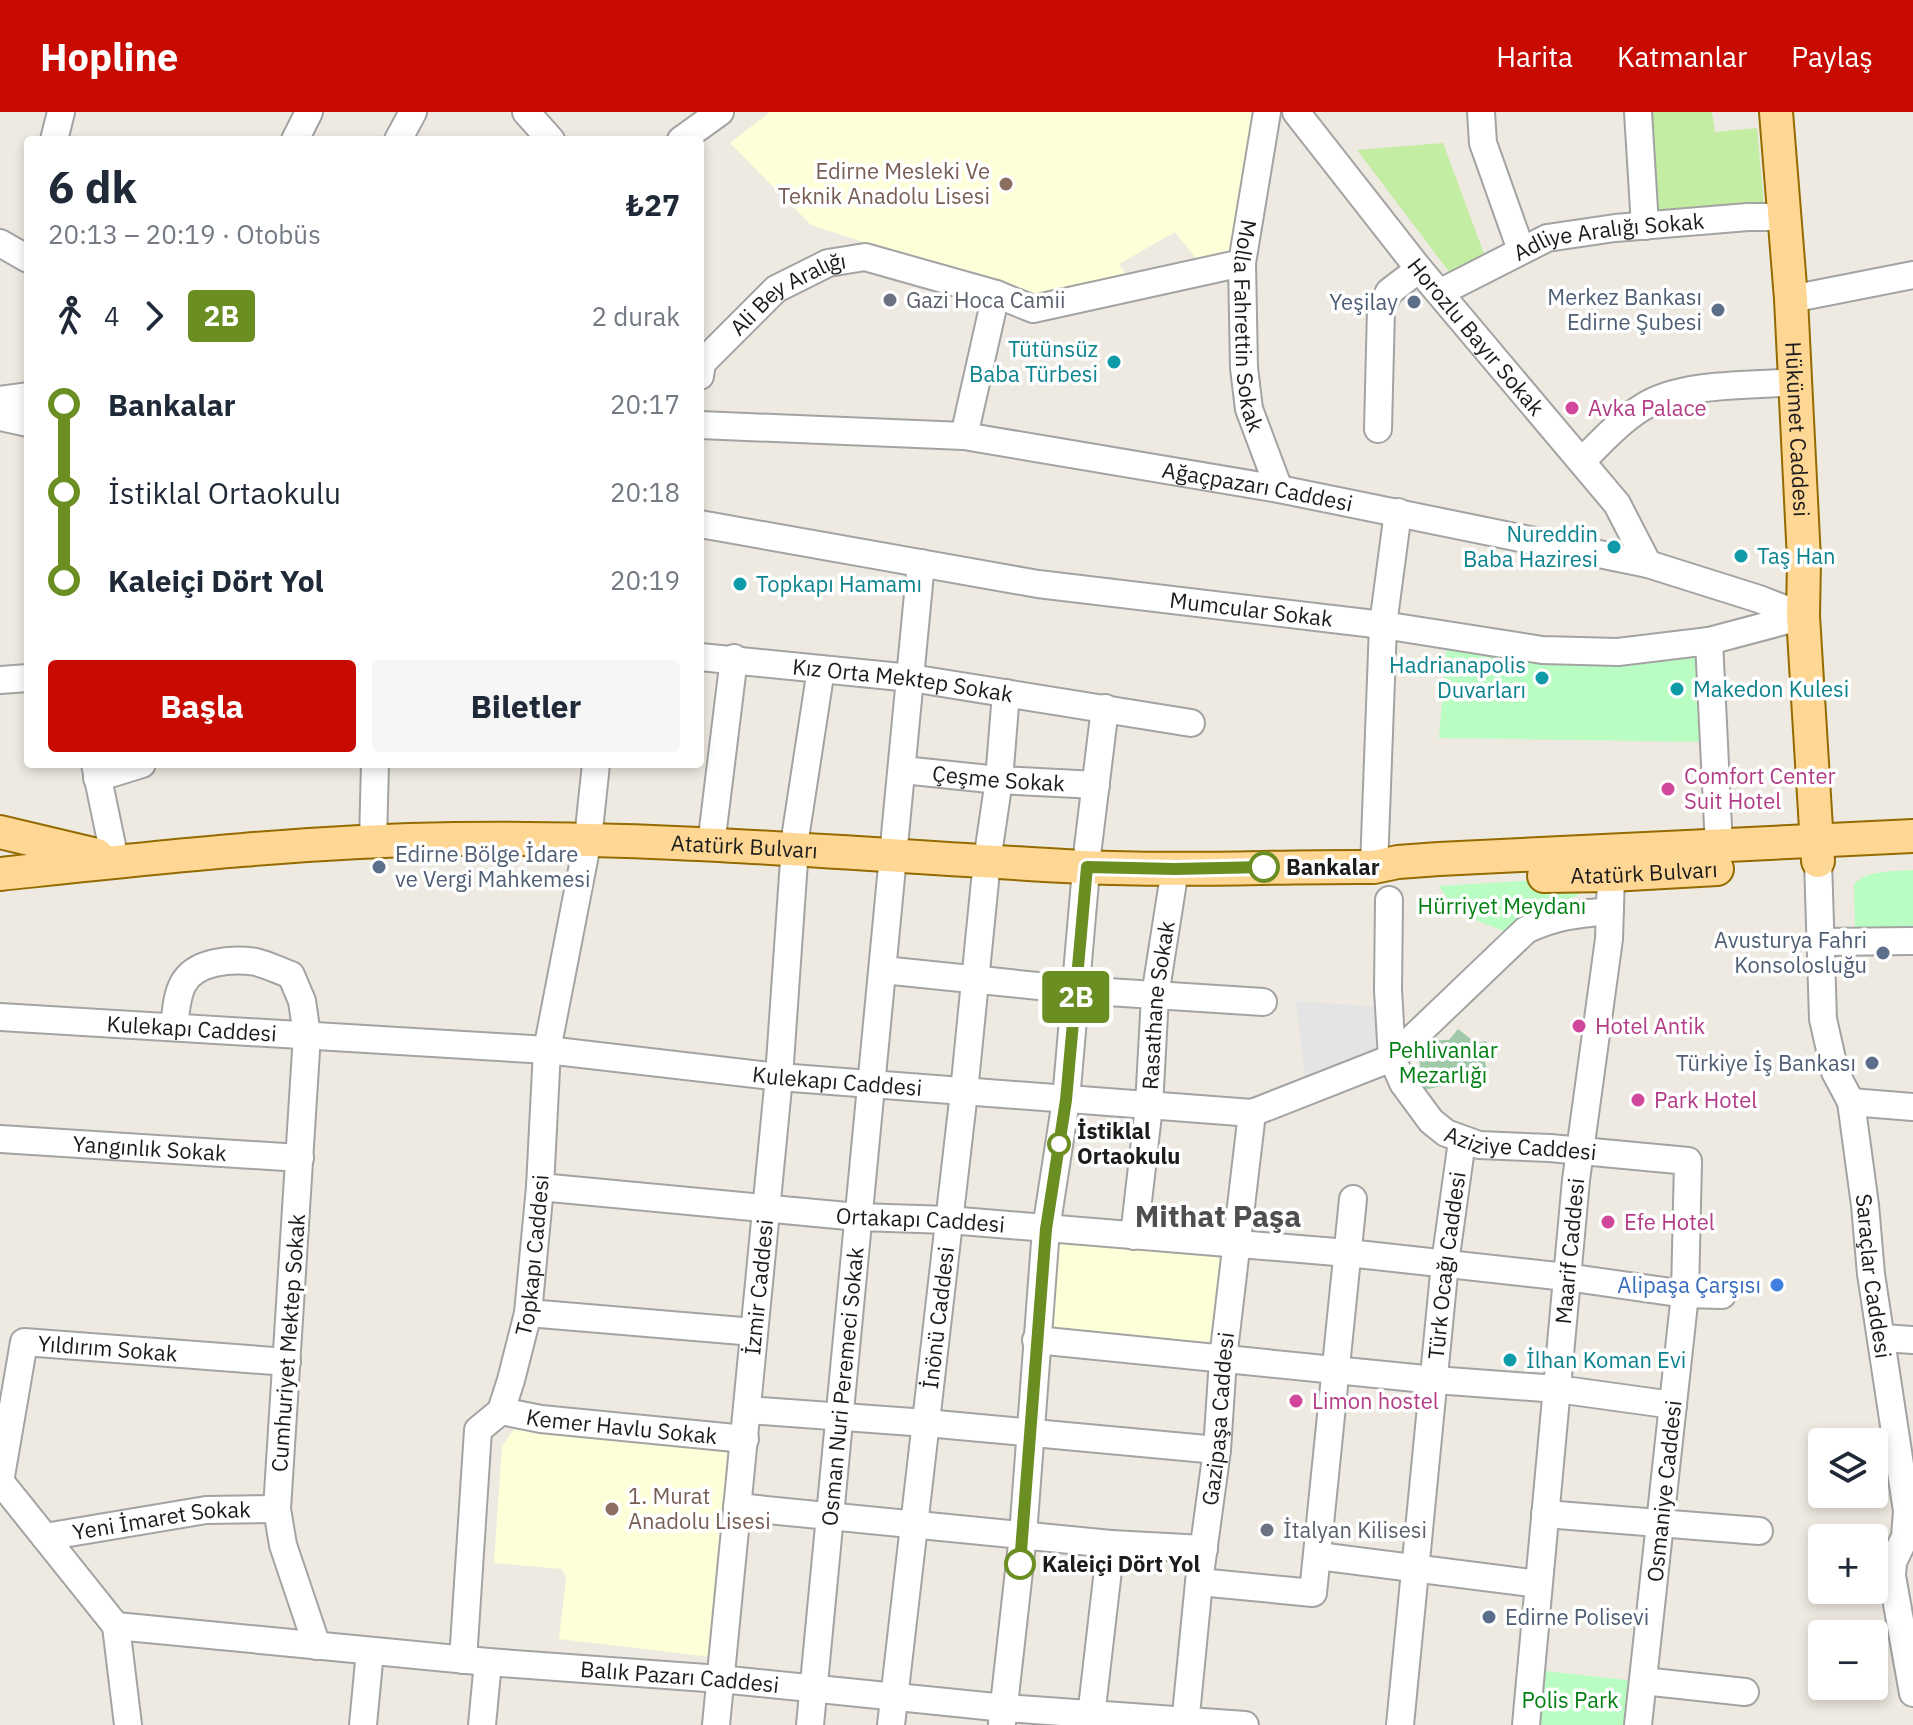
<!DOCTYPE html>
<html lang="tr">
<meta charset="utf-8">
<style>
:root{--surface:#fff;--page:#f6f6f7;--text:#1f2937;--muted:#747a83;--accent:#c80b00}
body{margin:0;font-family:"IBM Plex Sans",sans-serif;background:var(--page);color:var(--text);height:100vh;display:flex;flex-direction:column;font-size:30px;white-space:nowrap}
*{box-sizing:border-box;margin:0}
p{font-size:26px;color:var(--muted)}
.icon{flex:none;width:44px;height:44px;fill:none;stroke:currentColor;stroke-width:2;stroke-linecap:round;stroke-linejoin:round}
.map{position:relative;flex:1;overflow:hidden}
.drawer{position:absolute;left:24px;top:24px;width:680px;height:632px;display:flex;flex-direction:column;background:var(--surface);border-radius:8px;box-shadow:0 4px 12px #0003}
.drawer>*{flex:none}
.badge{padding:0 16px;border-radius:6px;font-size:28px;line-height:52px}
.fabs{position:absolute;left:1808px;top:1316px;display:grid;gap:16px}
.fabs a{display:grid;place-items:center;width:80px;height:80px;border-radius:8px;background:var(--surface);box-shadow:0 4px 12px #0003;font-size:40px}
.map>.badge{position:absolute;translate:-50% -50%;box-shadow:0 0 0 4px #fff}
.legs{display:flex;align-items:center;gap:12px;height:88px;padding:0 24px;font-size:26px}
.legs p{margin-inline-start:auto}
.headline{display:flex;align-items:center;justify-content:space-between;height:136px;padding:0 24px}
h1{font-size:44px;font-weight:800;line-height:60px}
.cta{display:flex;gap:16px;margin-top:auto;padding:16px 24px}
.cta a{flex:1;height:92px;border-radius:8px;background:var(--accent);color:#fff;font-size:32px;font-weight:800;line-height:92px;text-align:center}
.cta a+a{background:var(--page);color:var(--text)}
ul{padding:0 24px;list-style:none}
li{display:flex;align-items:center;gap:28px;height:88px;font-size:30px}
li i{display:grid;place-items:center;width:12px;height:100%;margin:0 10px;background:currentColor}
li i::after{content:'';width:20px;height:20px;margin:-10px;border:6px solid;border-radius:50%;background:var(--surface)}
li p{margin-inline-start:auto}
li:first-child i{background:linear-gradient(#0000 50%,currentColor 0)}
li:last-child i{background:linear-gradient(currentColor 50%,#0000 0)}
header{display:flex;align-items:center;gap:48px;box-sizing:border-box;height:112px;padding:0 40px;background:var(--accent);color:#fff}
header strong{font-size:38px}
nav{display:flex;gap:44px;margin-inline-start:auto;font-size:28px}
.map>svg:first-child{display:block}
</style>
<header>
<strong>Hopline</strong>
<nav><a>Harita</a><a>Katmanlar</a><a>Paylaş</a></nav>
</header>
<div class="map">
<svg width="1913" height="1613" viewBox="0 0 1913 1613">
<rect width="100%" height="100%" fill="#eeeae1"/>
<path fill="#fdffd9" d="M770,0H1255L1230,141L1198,149L1175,120L1119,152L1127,165L1035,186L811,113L730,31Z
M1055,1130L1223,1146L1215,1242L1044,1222Z
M516,1315L723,1332L732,1342L712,1545L559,1527L566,1467L562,1457L494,1451L502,1334Z"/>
<path fill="#c3eda2" d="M1645,0H1712L1715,20L1757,16L1764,93L1654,102Z
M1443,31L1486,147L1450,161L1357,38Z"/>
<path fill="#a0c9a9" d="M1458,917L1476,931L1486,929L1491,939L1483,943L1489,965L1423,978L1417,929L1449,928Z"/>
<path fill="#b9fdc2" d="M1447,531L1704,538L1708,630L1439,626Z
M1913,758V818L1855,819L1854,772C1868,757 1894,760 1913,758Z
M1590,765L1577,784L1543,794L1504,819L1457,801L1439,774Z
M1545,1559L1635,1569L1630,1613H1539Z"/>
<path fill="#e4e4e4" d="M1296,889L1382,895L1388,942L1306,975Z"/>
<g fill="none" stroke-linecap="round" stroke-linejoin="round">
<g stroke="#a3a3a3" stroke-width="30">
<g id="minor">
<path d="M526,0L551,28"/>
<path id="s1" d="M1267,0L1242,151L1244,256L1249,297L1279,377"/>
<path id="s2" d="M1296,0L1419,157L1617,392L1648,452"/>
<path d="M1481,0L1483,31L1521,138"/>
<path d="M1638,0L1645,114"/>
<path d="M54,28L61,0"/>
<path d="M295,28L309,0"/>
<path d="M398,28L413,0"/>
<path d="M681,28L720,0"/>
<path d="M0,131L28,147"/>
<path id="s3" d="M1441,180L1547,126L1615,116L1748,105H1785"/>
<path d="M1791,187L1913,163"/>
<path id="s4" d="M700,264L702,251L776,177L828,151L865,145L996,182L1033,197L1242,151"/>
<path d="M0,288L28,284"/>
<path d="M0,305L28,311"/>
<path id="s5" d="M700,313L964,324L1279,377L1648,452L1759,487L1803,504"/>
<path d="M1378,317L1381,197L1389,180L1419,157"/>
<path d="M964,324L996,182"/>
<path d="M1582,349C1601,330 1620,309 1643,295C1682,270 1749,274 1795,270"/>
<path id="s6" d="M700,412L1038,472L1383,513L1542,538L1618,540L1709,529L1803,504"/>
<path d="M1709,529L1719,735"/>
<path id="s7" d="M700,545L911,566L1191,611"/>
<path d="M0,568L28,566"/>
<path d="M95,652L115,748"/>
<path id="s8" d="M903,658L999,668L1096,673"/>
<path d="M97,666L142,652"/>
<path d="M373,729L375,652"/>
<path d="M711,733L734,546"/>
<path id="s9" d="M1818,749L1823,907L1835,960L1851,990L1865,1093L1871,1162L1907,1399L1905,1425L1893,1450L1892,1464L1913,1581"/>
<path d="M1374,755L1383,513L1398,400"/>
<path id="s10" d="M1389,788L1388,878L1392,946L1403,971L1431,1009L1446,1021L1479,1033L1550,1036L1688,1049L1685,1182L1638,1613"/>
<path d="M1820,830L1913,829"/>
<path d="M883,858L1077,878L1263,890"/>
<path id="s11" d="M0,905L547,938L779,965L1252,1001L1392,946L1526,818C1556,804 1577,802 1610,799"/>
<path d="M174,915C176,901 176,885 183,872C195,849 232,846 256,850C268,853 280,859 291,863L302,889L307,923L277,1397L283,1433L317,1534"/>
<path d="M1851,990L1913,995"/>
<path id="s12" d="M0,1027L300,1046"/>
<path id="s13" d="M540,1075L858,1105L949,1108L1348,1141L1566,1165L1685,1182L1722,1183"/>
<path id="s14" d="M1134,1124L1149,994L1155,884L1175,757"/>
<path d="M528,1201L754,1220"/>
<path d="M1882,1226L1913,1228"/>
<path d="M1036,1228L1435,1268L1557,1277L1673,1293"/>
<path d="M748,1298L926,1311L1217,1338"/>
<path id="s15" d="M501,1299L541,1307L745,1327"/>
<path d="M0,1369L116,1514"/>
<path id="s16" d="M0,1370L24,1230L287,1250"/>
<path d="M737,1395L1111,1432L1204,1437"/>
<path d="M1545,1402L1759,1419"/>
<path id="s17" d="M45,1425L206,1398L277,1397"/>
<path d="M1318,1444L1538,1472"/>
<path d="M1199,1470L1313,1481L1353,1087"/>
<path id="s18" d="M116,1514L488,1550L720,1567L1005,1596L1245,1613"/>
<path d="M116,1514L128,1613"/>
<path id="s19" d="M463,1548L478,1318L501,1299L511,1268L528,1201L540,1075L547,938L588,727L596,652"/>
<path d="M1643,1569L1745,1580"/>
<path d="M1002,1611L1023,1423L1046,1117L1066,988L1088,735L1105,596"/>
<path d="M363,1613L370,1539"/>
<path d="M482,1613L488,1550"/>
<path id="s20" d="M716,1613L779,965L796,720L821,557"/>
<path id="s21" d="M810,1613L921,451"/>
<path id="s22" d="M891,1613L964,980L987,749L999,668L1006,581"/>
<path d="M1090,1613L1111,1432"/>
<path id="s23" d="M1185,1613L1199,1470L1217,1338L1223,1247L1252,1001"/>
<path id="s24" d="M1400,1613L1445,1151L1462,1029"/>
<path id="s25" d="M1526,1613L1576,1068L1609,827L1611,763"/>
</g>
</g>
<g stroke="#946b00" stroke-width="36">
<g id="major">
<path id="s26" d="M1776,0L1791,187L1804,448L1803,504L1818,749"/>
<path d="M0,720L97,743"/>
<path id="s27" d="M0,762C152,746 302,729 455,727C665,724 874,744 1084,755C1180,760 1278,754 1374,755L1398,750L1439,747L1913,724"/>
<path id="s28" d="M1544,764L1611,763L1717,757"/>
</g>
</g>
<use href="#minor" stroke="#fff" stroke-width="26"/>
<use href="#major" stroke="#ffd795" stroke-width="32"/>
</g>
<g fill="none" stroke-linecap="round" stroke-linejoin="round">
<g stroke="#fff" stroke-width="18">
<path id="line-1" d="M1020,1452L1046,1117L1066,988L1087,755L1175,757L1264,755"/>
</g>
<use href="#line-1" stroke="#6b8e23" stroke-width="12"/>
</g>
<g fill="#8d6e63" stroke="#fff" stroke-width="3">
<circle cx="1006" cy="72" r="8"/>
<circle cx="612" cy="1397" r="8"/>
</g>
<g fill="#6b7280" stroke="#fff" stroke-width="3">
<circle cx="890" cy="188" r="8"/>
<circle cx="1267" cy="1418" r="8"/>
</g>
<g fill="#5c6f8a" stroke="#fff" stroke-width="3">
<circle cx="1414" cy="190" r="8"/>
<circle cx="1718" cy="198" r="8"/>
<circle cx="379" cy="755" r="8"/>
<circle cx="1883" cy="841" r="8"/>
<circle cx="1872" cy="951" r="8"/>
<circle cx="1489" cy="1505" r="8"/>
</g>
<g fill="#0f9aa8" stroke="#fff" stroke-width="3">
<circle cx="1114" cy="250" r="8"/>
<circle cx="1614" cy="435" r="8"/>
<circle cx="1741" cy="444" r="8"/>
<circle cx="740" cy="472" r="8"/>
<circle cx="1542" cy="566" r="8"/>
<circle cx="1677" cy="577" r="8"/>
<circle cx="1510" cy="1248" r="8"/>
</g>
<g fill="#d1479c" stroke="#fff" stroke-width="3">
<circle cx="1572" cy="296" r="8"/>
<circle cx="1668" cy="677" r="8"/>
<circle cx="1579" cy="914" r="8"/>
<circle cx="1638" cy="988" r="8"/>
<circle cx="1608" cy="1110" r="8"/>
<circle cx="1296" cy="1289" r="8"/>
</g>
<g fill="#fff" stroke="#6b8e23" stroke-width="4">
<circle cx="1264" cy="755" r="14"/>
<circle cx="1059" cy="1032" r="10"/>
<circle cx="1020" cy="1452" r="14"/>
</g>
<circle fill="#3f7fe0" stroke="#fff" stroke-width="3" cx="1777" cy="1173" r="8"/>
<g text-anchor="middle" stroke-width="7" stroke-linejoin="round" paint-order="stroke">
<g font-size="22" fill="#785e54" stroke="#fff" text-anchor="end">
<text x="990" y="67">Edirne Mesleki Ve<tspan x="990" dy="25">Teknik Anadolu Lisesi</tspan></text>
<text x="628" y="1392" text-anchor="start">1. Murat<tspan x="628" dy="25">Anadolu Lisesi</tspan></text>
</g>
<g font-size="22" fill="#1c1c1c" stroke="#fff">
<text dy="8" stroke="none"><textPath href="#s3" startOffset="180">Adliye Aralığı Sokak</textPath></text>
<text dy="8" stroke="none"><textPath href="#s4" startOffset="126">Ali Bey Aralığı</textPath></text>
<text dy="8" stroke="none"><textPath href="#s1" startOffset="216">Molla Fahrettin Sokak</textPath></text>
<text dy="8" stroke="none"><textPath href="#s2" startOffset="288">Horozlu Bayır Sokak</textPath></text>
<text dy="8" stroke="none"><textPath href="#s26" startOffset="318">Hükümet Caddesi</textPath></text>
<text dy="8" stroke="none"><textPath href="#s5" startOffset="562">Ağaçpazarı Caddesi</textPath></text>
<text dy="8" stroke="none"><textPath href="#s6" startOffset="558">Mumcular Sokak</textPath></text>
<text dy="8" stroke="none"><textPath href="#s7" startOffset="204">Kız Orta Mektep Sokak</textPath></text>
<text dy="8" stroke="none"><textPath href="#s8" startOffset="96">Çeşme Sokak</textPath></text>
<text dy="8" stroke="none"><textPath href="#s27" startOffset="746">Atatürk Bulvarı</textPath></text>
<text dy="8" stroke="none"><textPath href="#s28" startOffset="100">Atatürk Bulvarı</textPath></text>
<text dy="8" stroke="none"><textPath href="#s14" startOffset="232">Rasathane Sokak</textPath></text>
<text dy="8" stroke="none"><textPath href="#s11" startOffset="192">Kulekapı Caddesi</textPath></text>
<text dy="8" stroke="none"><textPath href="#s11" startOffset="840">Kulekapı Caddesi</textPath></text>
<text dy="8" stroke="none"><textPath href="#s10" startOffset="328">Aziziye Caddesi</textPath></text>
<text dy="8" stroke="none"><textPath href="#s12" startOffset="150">Yangınlık Sokak</textPath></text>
<text dy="8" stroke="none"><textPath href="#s13" startOffset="382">Ortakapı Caddesi</textPath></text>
<text dy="8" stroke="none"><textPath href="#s25" startOffset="476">Maarif Caddesi</textPath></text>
<text dy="8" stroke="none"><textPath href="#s19" startOffset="420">Topkapı Caddesi</textPath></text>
<text dy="8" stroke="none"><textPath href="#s24" startOffset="462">Türk Ocağı Caddesi</textPath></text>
<text dy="8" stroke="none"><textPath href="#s9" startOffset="422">Saraçlar Caddesi</textPath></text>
<text dy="8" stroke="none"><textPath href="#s20" startOffset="440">İzmir Caddesi</textPath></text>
<text dy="8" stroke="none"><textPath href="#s22" startOffset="410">İnönü Caddesi</textPath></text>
<text transform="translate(288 1231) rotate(-86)" y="8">Cumhuriyet Mektep Sokak</text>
<text dy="8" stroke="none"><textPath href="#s16" startOffset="226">Yıldırım Sokak</textPath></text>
<text dy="8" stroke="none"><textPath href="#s21" startOffset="340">Osman Nuri Peremeci Sokak</textPath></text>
<text dy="8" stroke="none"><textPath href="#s23" startOffset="308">Gazipaşa Caddesi</textPath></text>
<text dy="8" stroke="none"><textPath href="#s15" startOffset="122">Kemer Havlu Sokak</textPath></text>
<text transform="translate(1664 1379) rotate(-84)" y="8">Osmaniye Caddesi</text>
<text dy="8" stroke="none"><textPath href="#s17" startOffset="118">Yeni İmaret Sokak</textPath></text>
<text dy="8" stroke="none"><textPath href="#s18" startOffset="566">Balık Pazarı Caddesi</textPath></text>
</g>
<g font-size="22" fill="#4e5e75" stroke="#fff" text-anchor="end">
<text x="1702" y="193">Merkez Bankası<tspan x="1702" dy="25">Edirne Şubesi</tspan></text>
<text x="1398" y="198">Yeşilay</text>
<text x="395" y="750" text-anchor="start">Edirne Bölge İdare<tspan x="395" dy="25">ve Vergi Mahkemesi</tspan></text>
<text x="1867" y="836">Avusturya Fahri<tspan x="1867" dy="25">Konsolosluğu</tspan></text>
<text x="1856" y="959">Türkiye İş Bankası</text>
<text x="1505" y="1513" text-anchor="start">Edirne Polisevi</text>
</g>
<g font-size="22" fill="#5b616d" stroke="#fff" text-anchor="start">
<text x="906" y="196">Gazi Hoca Camii</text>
<text x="1283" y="1426">İtalyan Kilisesi</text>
</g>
<g font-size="22" fill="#0d838f" stroke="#fff" text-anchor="start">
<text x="1098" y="245" text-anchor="end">Tütünsüz<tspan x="1098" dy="25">Baba Türbesi</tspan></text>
<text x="1598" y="430" text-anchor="end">Nureddin<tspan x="1598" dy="25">Baba Haziresi</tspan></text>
<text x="1757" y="452">Taş Han</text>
<text x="756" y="480">Topkapı Hamamı</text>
<text x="1526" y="561" text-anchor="end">Hadrianapolis<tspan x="1526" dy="25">Duvarları</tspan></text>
<text x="1693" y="585">Makedon Kulesi</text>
<text x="1526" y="1256">İlhan Koman Evi</text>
</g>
<g font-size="22" fill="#b23c85" stroke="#fff" text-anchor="start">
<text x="1588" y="304">Avka Palace</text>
<text x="1684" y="672">Comfort Center<tspan x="1684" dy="25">Suit Hotel</tspan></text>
<text x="1595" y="922">Hotel Antik</text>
<text x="1654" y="996">Park Hotel</text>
<text x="1624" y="1118">Efe Hotel</text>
<text x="1312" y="1297">Limon hostel</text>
</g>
<g font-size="22" font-weight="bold" fill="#1c1c1c" stroke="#fff" text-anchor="start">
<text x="1286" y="763">Bankalar</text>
<text x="1077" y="1027">İstiklal<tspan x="1077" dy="25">Ortaokulu</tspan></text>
<text x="1042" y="1460">Kaleiçi Dört Yol</text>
</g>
<g font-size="22" fill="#048015" stroke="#fff">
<text x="1502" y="802">Hürriyet Meydanı</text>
<text x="1443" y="946">Pehlivanlar<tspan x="1443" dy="25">Mezarlığı</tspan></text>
<text x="1570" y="1596">Polis Park</text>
</g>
<g font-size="22" fill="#366cbe" stroke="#fff" text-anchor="end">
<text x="1761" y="1181">Alipaşa Çarşısı</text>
</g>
<g font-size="30" font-weight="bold" fill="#4f4f4f" stroke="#fff">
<text x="1218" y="1115">Mithat Paşa</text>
</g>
</g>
</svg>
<div class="fabs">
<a><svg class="icon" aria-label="layers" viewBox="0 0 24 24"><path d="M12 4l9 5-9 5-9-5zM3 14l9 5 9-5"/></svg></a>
<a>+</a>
<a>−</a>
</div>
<b class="badge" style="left:1076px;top:885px;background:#6b8e23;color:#fff">2B</b>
<section class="drawer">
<div class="headline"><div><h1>6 dk</h1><p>20:13 – 20:19 · Otobüs</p></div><b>₺27</b></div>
<div class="legs"><svg class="icon" aria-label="walk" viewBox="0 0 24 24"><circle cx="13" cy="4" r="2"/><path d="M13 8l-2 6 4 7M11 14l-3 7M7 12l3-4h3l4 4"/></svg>4<svg class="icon" aria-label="forward" viewBox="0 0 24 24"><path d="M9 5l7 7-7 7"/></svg><b class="badge" style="background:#6b8e23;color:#fff">2B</b><p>2 durak</p></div>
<ul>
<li><i style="color:#6b8e23"></i><b>Bankalar</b><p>20:17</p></li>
<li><i style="color:#6b8e23"></i><span>İstiklal Ortaokulu</span><p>20:18</p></li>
<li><i style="color:#6b8e23"></i><b>Kaleiçi Dört Yol</b><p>20:19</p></li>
</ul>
<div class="cta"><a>Başla</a><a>Biletler</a></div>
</section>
</div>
